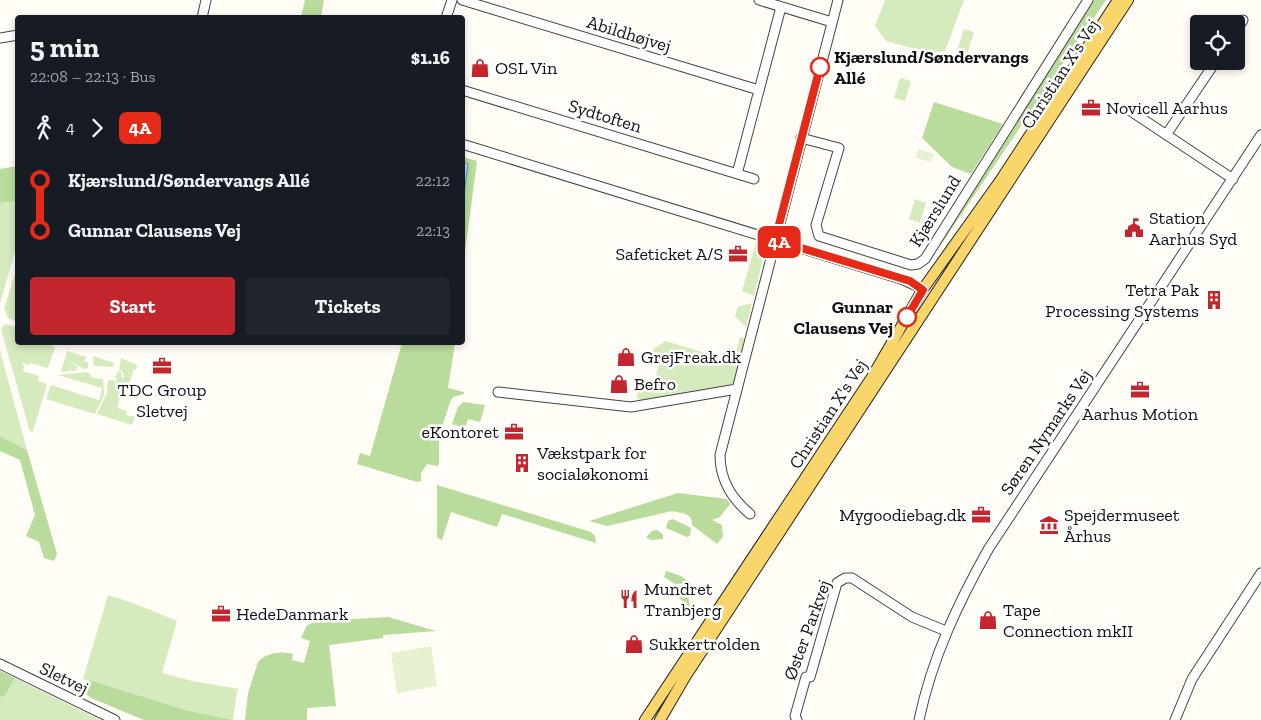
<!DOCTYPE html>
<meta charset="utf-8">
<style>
:root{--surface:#171b24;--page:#20242c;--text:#f1f3f6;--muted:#9ea1a6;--accent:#c4262e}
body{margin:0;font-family:"Zilla Slab",serif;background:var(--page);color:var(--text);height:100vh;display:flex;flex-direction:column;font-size:19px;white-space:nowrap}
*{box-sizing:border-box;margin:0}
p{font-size:16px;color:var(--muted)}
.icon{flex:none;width:28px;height:28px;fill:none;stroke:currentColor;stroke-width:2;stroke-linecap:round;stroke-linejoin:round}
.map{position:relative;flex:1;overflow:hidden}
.drawer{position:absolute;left:15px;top:15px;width:450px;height:330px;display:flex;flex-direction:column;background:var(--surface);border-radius:5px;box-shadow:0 2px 8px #0003}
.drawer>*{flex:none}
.badge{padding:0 10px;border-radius:8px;font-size:18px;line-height:32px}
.controls{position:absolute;left:1190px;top:15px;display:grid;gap:10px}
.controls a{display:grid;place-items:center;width:55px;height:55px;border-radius:5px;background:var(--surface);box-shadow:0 2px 8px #0003;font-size:25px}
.map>.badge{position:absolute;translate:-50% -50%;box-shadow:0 0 0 2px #fff}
.legs{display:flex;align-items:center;gap:8px;height:55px;padding:0 15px;font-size:16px}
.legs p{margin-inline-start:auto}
.summary{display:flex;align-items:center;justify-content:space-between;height:85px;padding:0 15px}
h1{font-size:28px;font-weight:700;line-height:38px}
.action{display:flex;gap:10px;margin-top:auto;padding:10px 15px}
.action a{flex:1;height:58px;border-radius:5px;background:var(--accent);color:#fff;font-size:20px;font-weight:700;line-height:58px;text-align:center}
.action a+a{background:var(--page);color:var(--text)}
ul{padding:0 15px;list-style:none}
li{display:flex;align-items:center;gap:18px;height:50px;font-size:19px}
li i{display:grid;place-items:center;width:8px;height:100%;margin:0 6px;background:currentColor}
li i::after{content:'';width:12px;height:12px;margin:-6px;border:4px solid;border-radius:50%;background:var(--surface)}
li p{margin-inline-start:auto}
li:first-child i{background:linear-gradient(#0000 50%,currentColor 0)}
li:last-child i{background:linear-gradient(currentColor 50%,#0000 0)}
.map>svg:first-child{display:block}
</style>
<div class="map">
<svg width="1261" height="720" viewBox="0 0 1261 720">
<rect width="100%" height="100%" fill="#fffdf5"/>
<path fill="#d5ebbd" d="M885,0H964L945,51L931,53L886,41L875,26Z
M964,29L974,32L967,55L957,51Z
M900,78L911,81L905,101L894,98Z
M915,199L926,203L920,223L909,219Z
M17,201V245L0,303V203Z
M756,242L766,245L754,296L742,291Z
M17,267V321L8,318L4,309Z
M752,303L746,327L735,316L738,307Z
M5,324L17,327L18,342L46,343L55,347L48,368L30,363L29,365L23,363L22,365L24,366L23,371L39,376L38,381L47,384L33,431L30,432L1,329Z
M740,337L746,338L736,380L733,384L643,401L637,398L638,387L652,390L659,364L645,360L646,355L665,341L733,361Z
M0,351L27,450L0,436Z
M67,351L87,357L84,361L88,363V368L84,369L74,363L72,364L77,366L76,371H70L71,364L69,371L61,372Z
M93,356L114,363L113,367L94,366Z
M121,358L137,365L136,370L134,369L128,388L123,387L117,408L127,411L126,415L135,417L132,425L97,414L107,393L108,381L113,380L116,383V379L119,380L115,377L118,371L121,372L122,378L124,377L123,372L119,370Z
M88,372L92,378L103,379L104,395L95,414L46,399L51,385L99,400L102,388L58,375Z
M108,595L133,603L177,621L162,673L192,681L239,689L237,691L233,720L185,710L83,679Z
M15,678L100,720H0V697L5,696Z"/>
<path fill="#b9dc9c" d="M305,0H324L321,17H301Z
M1094,0H1106L940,246L935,245Z
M934,102L1003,124L971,174L952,167L922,138Z
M463,157L477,161L463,267L462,202L468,164L463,162Z
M17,166V201L0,203V169Z
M402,343H455L448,388L464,392V394L453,397L450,402L439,436V464L437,466L427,464L421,473V481L417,482L357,464L360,453L370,456Z
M463,402L485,405L480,422L468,419L465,428L452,424L458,407Z
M0,436L27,450L57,554L54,561L44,558L39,542L26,536L35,515L20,460L0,451Z
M437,485L591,532L595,536L596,543L502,514L497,527L451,512L442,540L437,538Z
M678,493L727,499L730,504L720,517L712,520L722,525L723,537L717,544L692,525L691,518L686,514L672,511L607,526L589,521Z
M673,519L691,528L690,536L687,537L666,528L668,521Z
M657,530L663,534V539L651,540L646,537L652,531Z
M666,571L681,576L690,583L675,584L664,577Z
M676,588L688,596L690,607L685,614L682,601L675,593Z
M388,617L436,631L383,635V638L329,645L336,706L307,708V720H245L248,693L258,662C267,652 282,651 293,654L292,660L304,663L310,641L301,638L307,625L318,621Z
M0,671L15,678L5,696L0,697Z
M89,680L185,710L233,720H144L91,698L85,693Z"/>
<path fill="#e6f2cf" d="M918,149L934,154L931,162L916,158Z
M431,646L437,686L397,693L391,653Z"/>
<path fill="#b9e0f7" stroke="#3f96cf" d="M463,162L468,164L463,202L462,162Z"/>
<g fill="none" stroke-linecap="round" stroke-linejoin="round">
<g stroke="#444" stroke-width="11">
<path id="minor" d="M462,0L759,90
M759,0L832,22
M202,18L206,0
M446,18L452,0
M1236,31L1243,20
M0,38L18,35
M462,90L754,179
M1129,110L1233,179
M1166,135L1216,61
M801,138L839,148L816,225L819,236L911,265L918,264L925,259L1088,0
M462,144L901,279L923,289
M737,174L781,7
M498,392L631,407L737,389
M750,514C731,498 720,480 720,455L838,0
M0,664L115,720
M797,720L795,716L806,677H810L837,583L845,578H852L912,617L946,631
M919,720C932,658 958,603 989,548L1261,135
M1175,720L1192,679L1261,573"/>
</g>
<g stroke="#222" stroke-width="12">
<path id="major" d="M645,720L872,377L923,289L1000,181L1118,0
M660,720L685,677L1128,0"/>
</g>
<use href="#minor" stroke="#fff" stroke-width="9"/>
<use href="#major" stroke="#f9d66b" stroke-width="10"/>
</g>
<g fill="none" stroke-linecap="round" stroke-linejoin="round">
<g stroke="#fff" stroke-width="11">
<path id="line-1" d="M820,67L775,240L910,281L923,290L907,317"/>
</g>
<use href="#line-1" stroke="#e52b18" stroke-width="8"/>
</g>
<defs>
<g id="shop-bare" transform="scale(1.5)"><path d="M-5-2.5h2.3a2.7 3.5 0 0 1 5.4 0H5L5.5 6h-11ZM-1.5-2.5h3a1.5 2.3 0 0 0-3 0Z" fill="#c4262e" stroke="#fff" stroke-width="2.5" paint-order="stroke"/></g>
<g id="office-bare" transform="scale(1.5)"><path d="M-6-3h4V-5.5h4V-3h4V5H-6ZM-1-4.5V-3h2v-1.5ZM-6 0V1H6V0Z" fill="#c4262e" stroke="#fff" stroke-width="2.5" paint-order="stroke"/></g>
<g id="civic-bare" transform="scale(1.5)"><path d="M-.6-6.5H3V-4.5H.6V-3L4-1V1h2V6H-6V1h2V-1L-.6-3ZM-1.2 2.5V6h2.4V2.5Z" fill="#c4262e" stroke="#fff" stroke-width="2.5" paint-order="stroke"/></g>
<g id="building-bare" transform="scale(1.5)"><path d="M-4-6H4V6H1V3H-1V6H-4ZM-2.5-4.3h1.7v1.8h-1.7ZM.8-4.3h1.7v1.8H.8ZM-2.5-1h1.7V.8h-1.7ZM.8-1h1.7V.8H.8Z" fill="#c4262e" stroke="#fff" stroke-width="2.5" paint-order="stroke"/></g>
<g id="museum-bare" transform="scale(1.5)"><path d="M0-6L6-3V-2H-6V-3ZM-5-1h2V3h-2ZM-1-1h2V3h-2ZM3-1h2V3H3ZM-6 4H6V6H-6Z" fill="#c4262e" stroke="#fff" stroke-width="2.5" paint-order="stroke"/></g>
<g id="restaurant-bare" transform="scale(1.5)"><path d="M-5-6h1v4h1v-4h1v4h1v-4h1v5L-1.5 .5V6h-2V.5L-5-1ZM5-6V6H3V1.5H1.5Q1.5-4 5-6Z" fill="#c4262e" stroke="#fff" stroke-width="2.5" paint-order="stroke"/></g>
</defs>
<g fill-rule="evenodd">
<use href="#shop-bare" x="480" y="68"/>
<use href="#office-bare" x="1091" y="108"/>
<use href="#civic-bare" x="1134" y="228"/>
<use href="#office-bare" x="738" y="254"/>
<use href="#building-bare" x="1214" y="300"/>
<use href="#shop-bare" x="626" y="357"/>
<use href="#office-bare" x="162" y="366"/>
<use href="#shop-bare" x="619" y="384"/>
<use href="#office-bare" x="1140" y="390"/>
<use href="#office-bare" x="514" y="432"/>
<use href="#building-bare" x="522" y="463"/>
<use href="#office-bare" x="981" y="515"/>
<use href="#museum-bare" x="1049" y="525"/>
<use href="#restaurant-bare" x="629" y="599"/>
<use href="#office-bare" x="221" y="614"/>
<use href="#shop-bare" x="988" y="620"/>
<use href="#shop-bare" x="634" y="644"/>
</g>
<g fill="#fff" stroke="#e52b18" stroke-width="2.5">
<circle cx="820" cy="67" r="9"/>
<circle cx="907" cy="317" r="9"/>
</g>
<g text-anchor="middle" stroke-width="5" stroke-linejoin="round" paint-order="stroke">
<g font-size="18" fill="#111" stroke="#fff">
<text transform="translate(629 34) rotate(17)" y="6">Abildhøjvej</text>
<text transform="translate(1060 74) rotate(-57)" y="6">Christian X's Vej</text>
<text transform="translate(605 116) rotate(17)" y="6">Sydtoften</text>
<text transform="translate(935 211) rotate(-58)" y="6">Kjærslund</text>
<text transform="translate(828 414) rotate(-57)" y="6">Christian X's Vej</text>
<text transform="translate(1046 432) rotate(-56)" y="6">Søren Nymarks Vej</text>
<text transform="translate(807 630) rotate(-70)" y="6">Øster Parkvej</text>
<text transform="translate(64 678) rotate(26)" y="6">Sletvej</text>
</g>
<g font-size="18" font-weight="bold" fill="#111" stroke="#fff" text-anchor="start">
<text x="834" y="63">Kjærslund/Søndervangs<tspan x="834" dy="21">Allé</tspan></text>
<text x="893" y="313" text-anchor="end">Gunnar<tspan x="893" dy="21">Clausens Vej</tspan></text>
</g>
<g font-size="18" fill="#111" stroke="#fff" text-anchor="start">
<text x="495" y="74">OSL Vin</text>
<text x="1106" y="114">Novicell Aarhus</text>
<text x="1149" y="224">Station<tspan x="1149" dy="21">Aarhus Syd</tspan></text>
<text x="723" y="260" text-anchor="end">Safeticket A/S</text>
<text x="1199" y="296" text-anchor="end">Tetra Pak<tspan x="1199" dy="21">Processing Systems</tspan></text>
<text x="641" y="363">GrejFreak.dk</text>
<text x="634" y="390">Befro</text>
<text x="162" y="396" text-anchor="middle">TDC Group<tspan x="162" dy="21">Sletvej</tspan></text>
<text x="1140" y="420" text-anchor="middle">Aarhus Motion</text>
<text x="499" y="438" text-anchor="end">eKontoret</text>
<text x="537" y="459">Vækstpark for<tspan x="537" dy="21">socialøkonomi</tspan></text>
<text x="966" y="521" text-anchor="end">Mygoodiebag.dk</text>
<text x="1064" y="521">Spejdermuseet<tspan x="1064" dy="21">Århus</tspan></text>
<text x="644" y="595">Mundret<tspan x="644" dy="21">Tranbjerg</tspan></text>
<text x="1003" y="616">Tape<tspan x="1003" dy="21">Connection mkII</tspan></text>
<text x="236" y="620">HedeDanmark</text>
<text x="649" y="650">Sukkertrolden</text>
</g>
</g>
</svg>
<div class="controls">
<a><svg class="icon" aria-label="locate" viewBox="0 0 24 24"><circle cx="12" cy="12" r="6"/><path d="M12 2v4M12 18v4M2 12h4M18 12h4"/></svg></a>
</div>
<b class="badge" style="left:779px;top:242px;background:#e52b18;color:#fff">4A</b>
<section class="drawer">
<div class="summary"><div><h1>5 min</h1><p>22:08 – 22:13 · Bus</p></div><b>$1.16</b></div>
<div class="legs"><svg class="icon" aria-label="walk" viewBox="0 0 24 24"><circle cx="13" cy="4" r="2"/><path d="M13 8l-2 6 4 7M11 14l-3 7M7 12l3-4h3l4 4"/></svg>4<svg class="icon" aria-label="forward" viewBox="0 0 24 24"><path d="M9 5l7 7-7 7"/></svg><b class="badge" style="background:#e52b18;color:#fff">4A</b></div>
<ul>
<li><i style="color:#e52b18"></i><b>Kjærslund/Søndervangs Allé</b><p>22:12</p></li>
<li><i style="color:#e52b18"></i><b>Gunnar Clausens Vej</b><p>22:13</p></li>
</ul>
<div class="action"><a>Start</a><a>Tickets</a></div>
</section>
</div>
